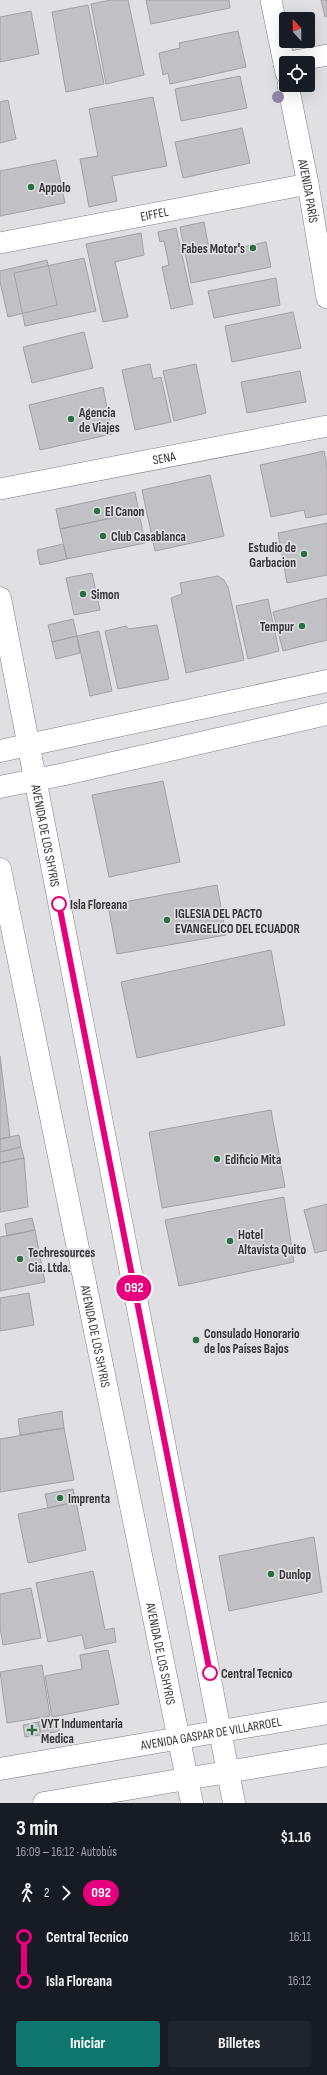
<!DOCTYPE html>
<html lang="es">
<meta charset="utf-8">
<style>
:root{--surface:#171b24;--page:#20242c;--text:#f1f3f6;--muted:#9ea1a6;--accent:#0f766e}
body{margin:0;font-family:"Sofia Sans Condensed",sans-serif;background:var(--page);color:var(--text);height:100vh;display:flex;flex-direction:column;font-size:15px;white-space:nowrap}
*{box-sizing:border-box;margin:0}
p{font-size:13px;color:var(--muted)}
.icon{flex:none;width:22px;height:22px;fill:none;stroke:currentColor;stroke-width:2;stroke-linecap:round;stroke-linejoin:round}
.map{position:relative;height:1803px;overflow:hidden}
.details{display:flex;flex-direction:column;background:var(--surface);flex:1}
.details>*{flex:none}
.badge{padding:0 8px;border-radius:13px;font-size:14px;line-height:26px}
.needle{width:26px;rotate:339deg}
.tools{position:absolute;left:279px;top:12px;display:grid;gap:8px}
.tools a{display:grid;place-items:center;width:36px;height:36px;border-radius:4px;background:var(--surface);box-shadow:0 4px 16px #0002;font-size:20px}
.map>.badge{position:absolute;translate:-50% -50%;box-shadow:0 0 0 2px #fff}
.legs{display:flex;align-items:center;gap:6px;height:44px;padding:0 16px;font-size:13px}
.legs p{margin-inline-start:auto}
.summary{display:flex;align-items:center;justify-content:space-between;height:68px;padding:0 16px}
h1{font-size:22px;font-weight:700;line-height:30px}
.primary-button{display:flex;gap:8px;margin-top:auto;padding:8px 16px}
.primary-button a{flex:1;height:46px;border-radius:4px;background:var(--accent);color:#fff;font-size:16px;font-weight:700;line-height:46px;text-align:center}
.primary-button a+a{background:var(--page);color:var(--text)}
ul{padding:0 16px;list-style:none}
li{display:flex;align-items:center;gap:14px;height:44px;font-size:15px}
li i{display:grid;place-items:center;width:6px;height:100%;margin:0 5px;background:currentColor}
li i::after{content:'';width:10px;height:10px;margin:-5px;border:3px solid;border-radius:50%;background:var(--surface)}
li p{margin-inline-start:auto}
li:first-child i{background:linear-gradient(#0000 50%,currentColor 0)}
li:last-child i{background:linear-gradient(currentColor 50%,#0000 0)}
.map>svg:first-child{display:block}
</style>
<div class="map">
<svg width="327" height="1803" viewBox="0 0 327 1803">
<rect width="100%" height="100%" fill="#e0dfe3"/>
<path fill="#c1c0c4" stroke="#a2a1a5" d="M111,0H128L144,75L106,84L91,4Z
M146,0H229L230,8L151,24Z
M321,0H327V16L325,17Z
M88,5L104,84L66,92L52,12Z
M31,11L39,54L0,62V17Z
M238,31L246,67L170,84L168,73L163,75L159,53L180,48L179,43Z
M240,76L247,108L181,121L175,89Z
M153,97L167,166L112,176L117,201L89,207L80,159L98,156L89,109Z
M8,100L16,139L0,143V102Z
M242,128L250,163L183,178L175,142Z
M56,160L65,203L0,216V171Z
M204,222L210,254L266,242L271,267L191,283L180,227Z
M176,228L193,304L171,309L162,267L169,265L164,241L160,242L158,232Z
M141,233L144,255L115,262L128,317L103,322L86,244Z
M84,258L96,311L25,326L14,273Z
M47,260L57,305L8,317L0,282V271Z
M276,278L280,305L214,318L208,291Z
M293,312L301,348L232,362L225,326Z
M84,332L93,368L32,383L23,347Z
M150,364L153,379L161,377L171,422L135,430L122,370Z
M196,364L206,413L174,421L163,371Z
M300,371L306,402L247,413L241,382Z
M103,387L112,434L40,450L29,405Z
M324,451L327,466V514L306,518L304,510L271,517L260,465Z
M210,475L224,536L155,551L142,490Z
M135,492L139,512L60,529L56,509Z
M139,512L145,543L67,559L60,529Z
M327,523V575L287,583L278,533Z
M63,544L67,559L40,565L37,550Z
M92,573L100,610L74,615L66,578Z
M218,576L224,580L228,587L244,660L186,673L171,598L182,594L180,583Z
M327,598V640L283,651L273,612Z
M268,599L279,651L248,659L236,606Z
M73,619L77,636L52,642L48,625Z
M157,625L169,679L118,689L105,631L126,626L129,629Z
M99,631L112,691L90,696L77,636Z
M77,636L80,653L56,659L52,642Z
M163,781L180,862L109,877L92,795Z
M217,885L226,935L117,954L108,905Z
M271,950L285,1025L137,1058L121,982Z
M0,1056L10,1137L0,1139Z
M271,1110L285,1187L162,1208L149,1132Z
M19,1135L21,1147L0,1152V1139Z
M21,1147L24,1158L0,1163V1152Z
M24,1158L28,1207L0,1212V1163Z
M284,1197L294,1262L179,1286L165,1220Z
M327,1204V1250L315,1253L304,1210Z
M32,1218L35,1230L7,1236L5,1224Z
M35,1230L45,1282L0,1291V1237Z
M29,1293L34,1325L0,1331V1298Z
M62,1411L64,1428L20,1435L18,1419Z
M64,1428L74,1480L0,1492V1439Z
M73,1489L76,1502L48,1508L45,1494Z
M76,1502L86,1550L28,1563L18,1514Z
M314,1537L322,1592L229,1611L219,1556Z
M93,1571L105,1630L114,1628L116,1642L85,1649L82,1635L48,1642L36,1583Z
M31,1588L41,1638L3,1645L0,1627V1594Z
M108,1650L119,1704L52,1717L45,1676L82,1669L80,1655Z
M42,1665L50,1716L7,1723L0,1672Z
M57,1718L59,1731L41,1735L38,1722Z
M38,1722L41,1735L25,1737L23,1725Z"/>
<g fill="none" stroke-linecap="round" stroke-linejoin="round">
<g stroke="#807f83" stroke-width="22">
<g id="street">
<path d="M271,0L286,73"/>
<path d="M284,63L327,55"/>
<path id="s1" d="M288,85L308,184L327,298"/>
<path id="s2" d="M0,243L308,184"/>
<path id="s3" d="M0,489L327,426"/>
</g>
</g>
<g stroke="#807f83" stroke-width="23">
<g id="secondary">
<path id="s4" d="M0,598L234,1803"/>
<path d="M0,751L327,681"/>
<path d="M0,787L65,774L327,714"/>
<path id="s5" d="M0,869L192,1803"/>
<path id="s6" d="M0,1769L327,1713"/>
<path d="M44,1803L327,1755"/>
</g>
</g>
<use href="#street" stroke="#fff" stroke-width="21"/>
<use href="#secondary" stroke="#fff" stroke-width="22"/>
</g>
<circle fill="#9285a6" cx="278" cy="97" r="6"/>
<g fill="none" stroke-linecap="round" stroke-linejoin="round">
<g stroke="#fff" stroke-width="9">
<path id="line-1" d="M59,904L210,1673"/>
</g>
<use href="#line-1" stroke="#e6007e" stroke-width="6"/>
</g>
<g fill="#29723f" stroke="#e0dfe3" stroke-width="1.5">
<circle cx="31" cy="187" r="4"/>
<circle cx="253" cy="248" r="4"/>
<circle cx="71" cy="419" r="4"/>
<circle cx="97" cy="511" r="4"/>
<circle cx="103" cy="536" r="4"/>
<circle cx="304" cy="554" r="4"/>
<circle cx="83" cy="594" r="4"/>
<circle cx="302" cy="626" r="4"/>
<circle cx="167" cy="920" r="4"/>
<circle cx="217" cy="1159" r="4"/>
<circle cx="230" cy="1241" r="4"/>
<circle cx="20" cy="1259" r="4"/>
<circle cx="196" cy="1340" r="4"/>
<circle cx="60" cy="1498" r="4"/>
<circle cx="271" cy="1574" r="4"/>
<path d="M30 1724h4v4h4v4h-4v4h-4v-4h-4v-4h4z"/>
</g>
<g fill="#fff" stroke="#e6007e" stroke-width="2">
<circle cx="59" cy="904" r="7"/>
<circle cx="210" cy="1673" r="7"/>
</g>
<g text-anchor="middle" stroke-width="3.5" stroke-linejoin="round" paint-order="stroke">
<g font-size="13" font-weight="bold" fill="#343335" stroke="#e0dfe3" text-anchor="start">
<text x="39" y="192">Appolo</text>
<text x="245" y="253" text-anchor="end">Fabes Motor's</text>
<text x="79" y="417">Agencia<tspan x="79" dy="15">de Viajes</tspan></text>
<text x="105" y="516">El Canon</text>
<text x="111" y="541">Club Casablanca</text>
<text x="296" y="552" text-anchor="end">Estudio de<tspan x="296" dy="15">Garbacion</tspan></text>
<text x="91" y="599">Simon</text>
<text x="294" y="631" text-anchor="end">Tempur</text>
<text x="175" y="918">IGLESIA DEL PACTO<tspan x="175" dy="15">EVANGELICO DEL ECUADOR</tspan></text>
<text x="225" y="1164">Edificio Mita</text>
<text x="238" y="1239">Hotel<tspan x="238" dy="15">Altavista Quito</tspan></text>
<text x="28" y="1257">Techresources<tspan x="28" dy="15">Cia. Ltda.</tspan></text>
<text x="204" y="1338">Consulado Honorario<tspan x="204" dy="15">de los Países Bajos</tspan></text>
<text x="68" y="1503">Imprenta</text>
<text x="279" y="1579">Dunlop</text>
<text x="41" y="1728">VYT Indumentaria<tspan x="41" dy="15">Medica</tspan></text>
</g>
<g font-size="13" fill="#343335" stroke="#e0dfe3">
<text dy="5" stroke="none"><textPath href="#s1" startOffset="108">AVENIDA PARÍS</textPath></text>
<text dy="5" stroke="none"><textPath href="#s2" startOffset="157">EIFFEL</textPath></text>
<text dy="5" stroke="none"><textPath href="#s3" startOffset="167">SENA</textPath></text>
<text dy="5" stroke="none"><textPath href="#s4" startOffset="242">AVENIDA DE LOS SHYRIS</textPath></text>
<text dy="5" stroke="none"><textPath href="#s5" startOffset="477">AVENIDA DE LOS SHYRIS</textPath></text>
<text dy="5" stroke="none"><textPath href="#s5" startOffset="801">AVENIDA DE LOS SHYRIS</textPath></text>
<text dy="5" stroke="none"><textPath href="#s6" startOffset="214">AVENIDA GASPAR DE VILLARROEL</textPath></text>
</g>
<g font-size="13" font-weight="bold" fill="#343335" stroke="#e0dfe3" text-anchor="start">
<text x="70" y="909">Isla Floreana</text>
<text x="221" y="1678">Central Tecnico</text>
</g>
</g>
</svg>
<div class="tools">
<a><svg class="needle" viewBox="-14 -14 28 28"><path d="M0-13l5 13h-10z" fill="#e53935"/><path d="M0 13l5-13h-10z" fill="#9ea1a6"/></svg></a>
<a><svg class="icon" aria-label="locate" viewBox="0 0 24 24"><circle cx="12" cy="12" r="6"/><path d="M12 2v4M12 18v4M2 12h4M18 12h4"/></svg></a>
</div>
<b class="badge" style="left:134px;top:1288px;background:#e6007e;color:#fff">092</b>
</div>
<section class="details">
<div class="summary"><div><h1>3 min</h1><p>16:09 – 16:12 · Autobús</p></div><b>$1.16</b></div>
<div class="legs"><svg class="icon" aria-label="walk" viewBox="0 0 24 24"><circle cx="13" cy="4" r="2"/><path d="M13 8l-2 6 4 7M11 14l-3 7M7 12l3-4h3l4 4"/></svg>2<svg class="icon" aria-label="forward" viewBox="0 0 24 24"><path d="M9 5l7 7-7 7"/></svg><b class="badge" style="background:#e6007e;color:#fff">092</b></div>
<ul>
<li><i style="color:#e6007e"></i><b>Central Tecnico</b><p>16:11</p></li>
<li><i style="color:#e6007e"></i><b>Isla Floreana</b><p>16:12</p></li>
</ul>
<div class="primary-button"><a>Iniciar</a><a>Billetes</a></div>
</section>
